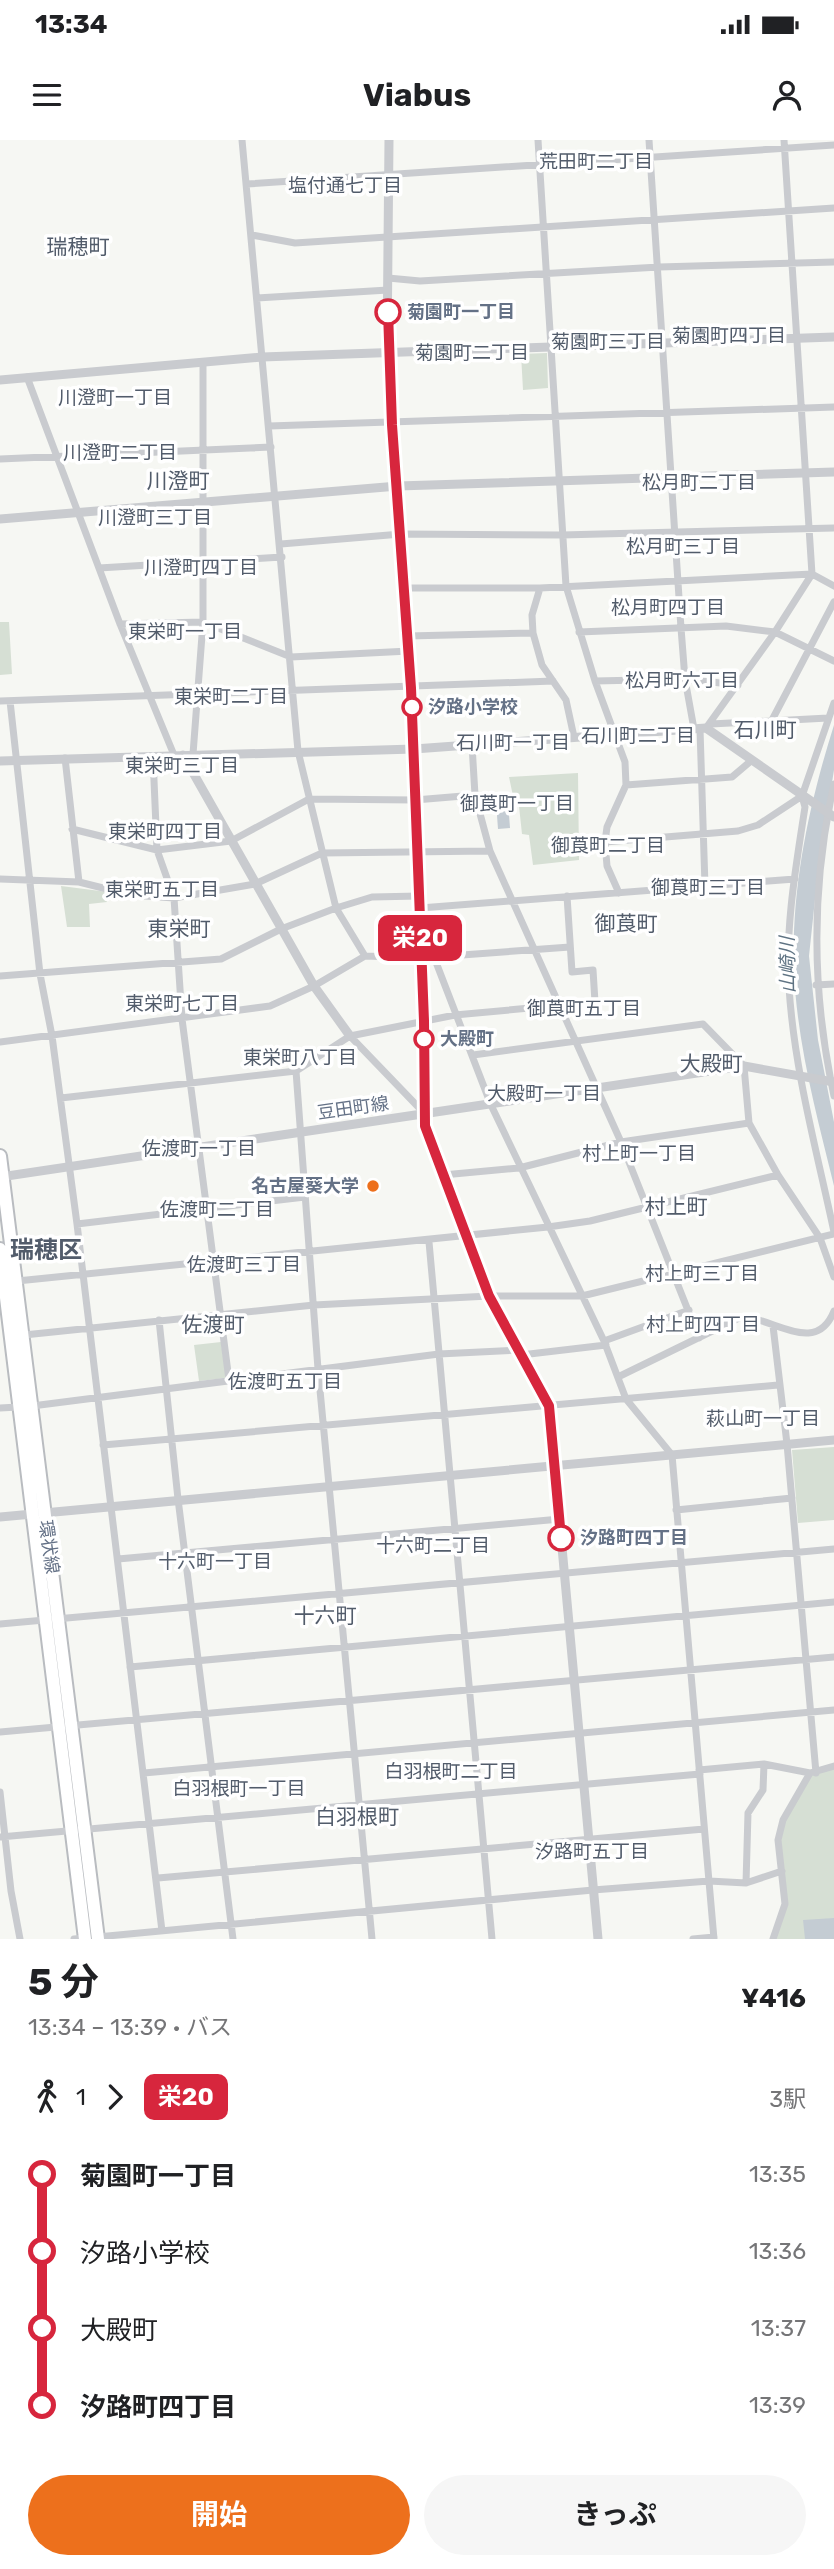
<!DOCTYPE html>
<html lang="ja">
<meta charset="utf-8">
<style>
:root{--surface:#fff;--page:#f6f6f6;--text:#202124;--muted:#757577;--accent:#ed701c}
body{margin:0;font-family:Rubik,"Noto Sans JP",sans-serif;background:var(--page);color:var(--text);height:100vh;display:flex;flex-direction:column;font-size:26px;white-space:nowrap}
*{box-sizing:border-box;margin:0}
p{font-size:23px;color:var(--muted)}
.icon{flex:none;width:38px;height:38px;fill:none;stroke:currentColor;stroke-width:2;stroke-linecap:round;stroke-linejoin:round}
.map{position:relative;height:1799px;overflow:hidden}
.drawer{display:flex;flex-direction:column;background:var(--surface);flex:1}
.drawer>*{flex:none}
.badge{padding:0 14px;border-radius:10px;font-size:24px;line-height:46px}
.map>.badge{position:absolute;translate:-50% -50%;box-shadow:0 0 0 4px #fff}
.legs{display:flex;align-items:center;gap:10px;height:77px;padding:0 28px;font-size:23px}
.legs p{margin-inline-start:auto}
.head{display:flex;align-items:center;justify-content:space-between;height:119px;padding:0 28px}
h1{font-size:38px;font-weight:700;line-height:52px}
.primary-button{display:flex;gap:14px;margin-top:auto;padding:14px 28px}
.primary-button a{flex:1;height:80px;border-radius:42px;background:var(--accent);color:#fff;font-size:28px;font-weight:700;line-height:80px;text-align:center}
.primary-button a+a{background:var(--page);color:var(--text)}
ul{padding:0 28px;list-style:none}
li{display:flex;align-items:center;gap:24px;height:77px;font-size:26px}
li i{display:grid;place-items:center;width:10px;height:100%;margin:0 9px;background:currentColor}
li i::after{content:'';width:18px;height:18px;margin:-9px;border:5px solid;border-radius:50%;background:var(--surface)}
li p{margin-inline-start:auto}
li:first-child i{background:linear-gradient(#0000 50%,currentColor 0)}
li:last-child i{background:linear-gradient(currentColor 50%,#0000 0)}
.status{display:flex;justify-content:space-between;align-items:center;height:49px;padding:0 35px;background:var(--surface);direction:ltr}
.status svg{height:19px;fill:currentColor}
header{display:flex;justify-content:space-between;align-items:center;height:91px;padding:0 28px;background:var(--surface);font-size:32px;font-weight:700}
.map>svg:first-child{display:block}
</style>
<div class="status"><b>13:34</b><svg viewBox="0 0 49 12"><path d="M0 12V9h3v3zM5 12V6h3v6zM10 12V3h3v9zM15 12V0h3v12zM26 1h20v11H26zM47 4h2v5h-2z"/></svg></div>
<header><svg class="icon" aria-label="menu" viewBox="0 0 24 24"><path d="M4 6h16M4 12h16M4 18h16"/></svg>Viabus<svg class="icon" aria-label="person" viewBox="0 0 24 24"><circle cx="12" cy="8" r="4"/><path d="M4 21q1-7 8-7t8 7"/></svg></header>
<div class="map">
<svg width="834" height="1799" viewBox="0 0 834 1799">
<rect width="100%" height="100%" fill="#f6f7f3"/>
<path fill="#d6dfd4" d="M547,213L548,248L523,250L521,214Z
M0,482H9L12,534L0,535Z
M578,633L579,720L533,725L529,695L522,694L518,657L513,656L509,637Z
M61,746L108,752L107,762L89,764L90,787H67Z
M221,1202L226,1238L199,1241L194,1205Z
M834,1307V1380L798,1383L792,1310Z
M834,1626V1799H773L783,1774L778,1711L783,1680L810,1633Z"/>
<path fill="#c4ccd3" d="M834,585V630L818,731L809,816L818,900L834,982V1046C817,976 797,904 794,831C791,748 809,664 834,585Z
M508,661L510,688L498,689L496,662Z
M834,1778V1799H805L803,1780Z"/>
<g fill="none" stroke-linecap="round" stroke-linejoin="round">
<g stroke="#b9bcc0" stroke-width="16">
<path id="primary" d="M0,1016L98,1799
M0,1109L85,1799"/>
</g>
<path stroke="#c9cbcf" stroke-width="7" d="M538,0L566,446L595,541L625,622L626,645L607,687L605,702L607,726L619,753
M649,0L681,488L685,539L694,589
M247,44L834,5
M252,95L295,103L834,68
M388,138L420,141L659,127L834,122
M257,158L388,150
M27,237L120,484L174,615
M269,286L834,267
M0,319L271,307
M281,404L401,394L562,395L834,388
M99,428L282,417
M405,448H540L812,434L834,446
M540,448L532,475L533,493L542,525L566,560L574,597
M120,484L203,482L291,517L409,511
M579,492L726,486L775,492L834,521
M408,496L533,493
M595,541L685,539L738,545
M0,561L553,541
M10,561L40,834L52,896L77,1084L162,1791
M834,563L802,656L805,667C796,726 785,787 789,847C794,929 817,1012 834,1092
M772,580L834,462
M711,584L828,578
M706,588L775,492L812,434L784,0
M700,589L705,746
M472,605L475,655L490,711L621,1002L699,1198
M193,614L203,482V222
M153,617L157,710L174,758L182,879L229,1240
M65,618L79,742
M834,644C811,747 812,854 834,956
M626,645L732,637L752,620
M72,689L157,710L231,701L309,659L415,660L475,655
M605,702L738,691L758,685L802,656
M0,739L79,742L131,755L174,758L255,744L322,713L490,711
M420,768L795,739
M365,816L421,818L570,807
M434,817L491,965L604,1201L626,1259L672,1315L714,1799
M0,836L221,819L281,789L336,768L372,757L419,756
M816,845L834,844
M350,896L425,974
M0,902L270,866L314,846L365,816L336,768L298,611L242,0
M473,915L703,884L744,926L749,983L778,1035L820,1098L834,1137
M296,931L318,1229L372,1799
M61,958L296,931L350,896L455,875L595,862L593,830L572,832L567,756
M443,1035L519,1028L621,1002L749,983
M77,1084L305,1057
M429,1102L492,1799
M17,1141L548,1087L590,1081L778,1035
M159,1180L178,1359L233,1799
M773,1186L787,1304L816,1633
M24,1195L314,1165L489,1156H582L834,1094
M604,1201L689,1170
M521,1215L606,1205
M620,1236L739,1178C769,1173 815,1219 834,1171
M32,1266L439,1214L518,1210
M0,1268L18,1267
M103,1305L778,1245
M676,1370L792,1358
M118,1419L560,1379
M0,1484L834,1409
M130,1527L834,1462
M0,1592L834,1517
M699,1630L764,1624L810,1633
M144,1633L834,1570
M0,1652L11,1751L20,1799
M0,1697L700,1634
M158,1738L704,1689
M746,1743L748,1673L763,1650L764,1624
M97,1797L593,1750L709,1741L746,1743L782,1731
M74,1799L85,1798
M693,1799L714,1797
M773,1799L785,1764L778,1700L783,1680L810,1633L834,1626"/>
<path stroke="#c9cbcf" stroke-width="9" d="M389,0L387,214L411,548L424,881L425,986L489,1156L549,1266L598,1799
M0,240L262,217L834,197
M0,379L398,346L834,332
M183,615L314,846L350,896
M0,621L414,609L706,588L834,677
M0,1037L744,926L834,942
M0,1377L834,1300"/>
<use href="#primary" stroke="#fff" stroke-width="12"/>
</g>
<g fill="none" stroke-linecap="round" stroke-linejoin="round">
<g stroke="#fff" stroke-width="16">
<path id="line-1" d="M388,172L392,285L411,548L424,881L425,986L489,1156L549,1266L561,1398"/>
</g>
<use href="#line-1" stroke="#d7263d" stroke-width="10"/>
</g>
<g fill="#fff" stroke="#d7263d" stroke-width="3.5">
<circle cx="388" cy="172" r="12"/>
<circle cx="412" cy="567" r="9"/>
<circle cx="424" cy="899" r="9"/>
<circle cx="561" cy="1398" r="12"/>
</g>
<circle fill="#ed701c" stroke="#fff" stroke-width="2.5" cx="373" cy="1046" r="7"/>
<g text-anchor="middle" stroke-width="7" stroke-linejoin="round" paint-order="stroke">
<g font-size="18" font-weight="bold" fill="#647186" stroke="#fff" text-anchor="start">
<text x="407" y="178">菊園町一丁目</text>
<text x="428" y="573">汐路小学校</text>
<text x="440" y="905">大殿町</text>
<text x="580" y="1404">汐路町四丁目</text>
</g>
<g font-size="18" fill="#647186" stroke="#fff">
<text transform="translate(353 968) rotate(-8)" y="6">豆田町線</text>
<text transform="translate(49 1407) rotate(82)" y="6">環状線</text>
</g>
<g font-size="18" font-weight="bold" fill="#647186" stroke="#fff" text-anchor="end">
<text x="359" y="1052">名古屋葵大学</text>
</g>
<g font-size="19" fill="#525c6b" stroke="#fff">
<text x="596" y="28">荒田町二丁目</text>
<text x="345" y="52">塩付通七丁目</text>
<text x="729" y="202">菊園町四丁目</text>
<text x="608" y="208">菊園町三丁目</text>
<text x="472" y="219">菊園町二丁目</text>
<text x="115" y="264">川澄町一丁目</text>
<text x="120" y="319">川澄町二丁目</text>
<text x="699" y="349">松月町二丁目</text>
<text x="155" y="384">川澄町三丁目</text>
<text x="683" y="413">松月町三丁目</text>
<text x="201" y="434">川澄町四丁目</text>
<text x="668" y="474">松月町四丁目</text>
<text x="185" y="498">東栄町一丁目</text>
<text x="682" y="547">松月町六丁目</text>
<text x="231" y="563">東栄町二丁目</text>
<text x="638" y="602">石川町二丁目</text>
<text x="513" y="609">石川町一丁目</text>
<text x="182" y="632">東栄町三丁目</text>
<text x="517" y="670">御莨町一丁目</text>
<text x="165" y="698">東栄町四丁目</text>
<text x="608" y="712">御莨町二丁目</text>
<text x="708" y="754">御莨町三丁目</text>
<text x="162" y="756">東栄町五丁目</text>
<text x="182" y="870">東栄町七丁目</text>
<text x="584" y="875">御莨町五丁目</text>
<text x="300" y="924">東栄町八丁目</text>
<text x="544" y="960">大殿町一丁目</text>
<text x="199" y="1015">佐渡町一丁目</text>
<text x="639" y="1020">村上町一丁目</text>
<text x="217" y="1076">佐渡町二丁目</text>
<text x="244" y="1131">佐渡町三丁目</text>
<text x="702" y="1140">村上町三丁目</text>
<text x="703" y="1191">村上町四丁目</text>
<text x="285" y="1248">佐渡町五丁目</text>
<text x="763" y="1285">萩山町一丁目</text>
<text x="433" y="1412">十六町二丁目</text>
<text x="215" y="1428">十六町一丁目</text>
<text x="451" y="1638">白羽根町二丁目</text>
<text x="239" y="1655">白羽根町一丁目</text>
<text x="592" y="1718">汐路町五丁目</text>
</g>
<g font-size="19" font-style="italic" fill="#5f7383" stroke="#fff">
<text transform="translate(787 825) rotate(-91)" y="7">山崎川</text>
</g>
<g font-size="21" fill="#525c6b" stroke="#fff">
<text x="78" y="114">瑞穂町</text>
<text x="178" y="348">川澄町</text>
<text x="765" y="597">石川町</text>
<text x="626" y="791">御莨町</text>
<text x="179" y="796">東栄町</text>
<text x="711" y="931">大殿町</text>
<text x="676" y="1074">村上町</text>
<text x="213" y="1192">佐渡町</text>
<text x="325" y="1483">十六町</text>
<text x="357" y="1684">白羽根町</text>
</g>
<g font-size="24" font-weight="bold" fill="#525c6b" stroke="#fff">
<text x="46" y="1118">瑞穂区</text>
</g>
</g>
</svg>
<b class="badge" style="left:420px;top:798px;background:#d7263d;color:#fff">栄20</b>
</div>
<section class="drawer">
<div class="head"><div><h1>5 分</h1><p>13:34 – 13:39 · バス</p></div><b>¥416</b></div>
<div class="legs"><svg class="icon" aria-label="walk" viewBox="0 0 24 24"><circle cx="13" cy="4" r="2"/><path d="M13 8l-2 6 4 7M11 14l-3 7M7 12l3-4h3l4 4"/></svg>1<svg class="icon" aria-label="forward" viewBox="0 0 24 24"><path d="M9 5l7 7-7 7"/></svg><b class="badge" style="background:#d7263d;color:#fff">栄20</b><p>3駅</p></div>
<ul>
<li><i style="color:#d7263d"></i><b>菊園町一丁目</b><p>13:35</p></li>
<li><i style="color:#d7263d"></i><span>汐路小学校</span><p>13:36</p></li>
<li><i style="color:#d7263d"></i><span>大殿町</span><p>13:37</p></li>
<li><i style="color:#d7263d"></i><b>汐路町四丁目</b><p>13:39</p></li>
</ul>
<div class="primary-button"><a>開始</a><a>きっぷ</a></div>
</section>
